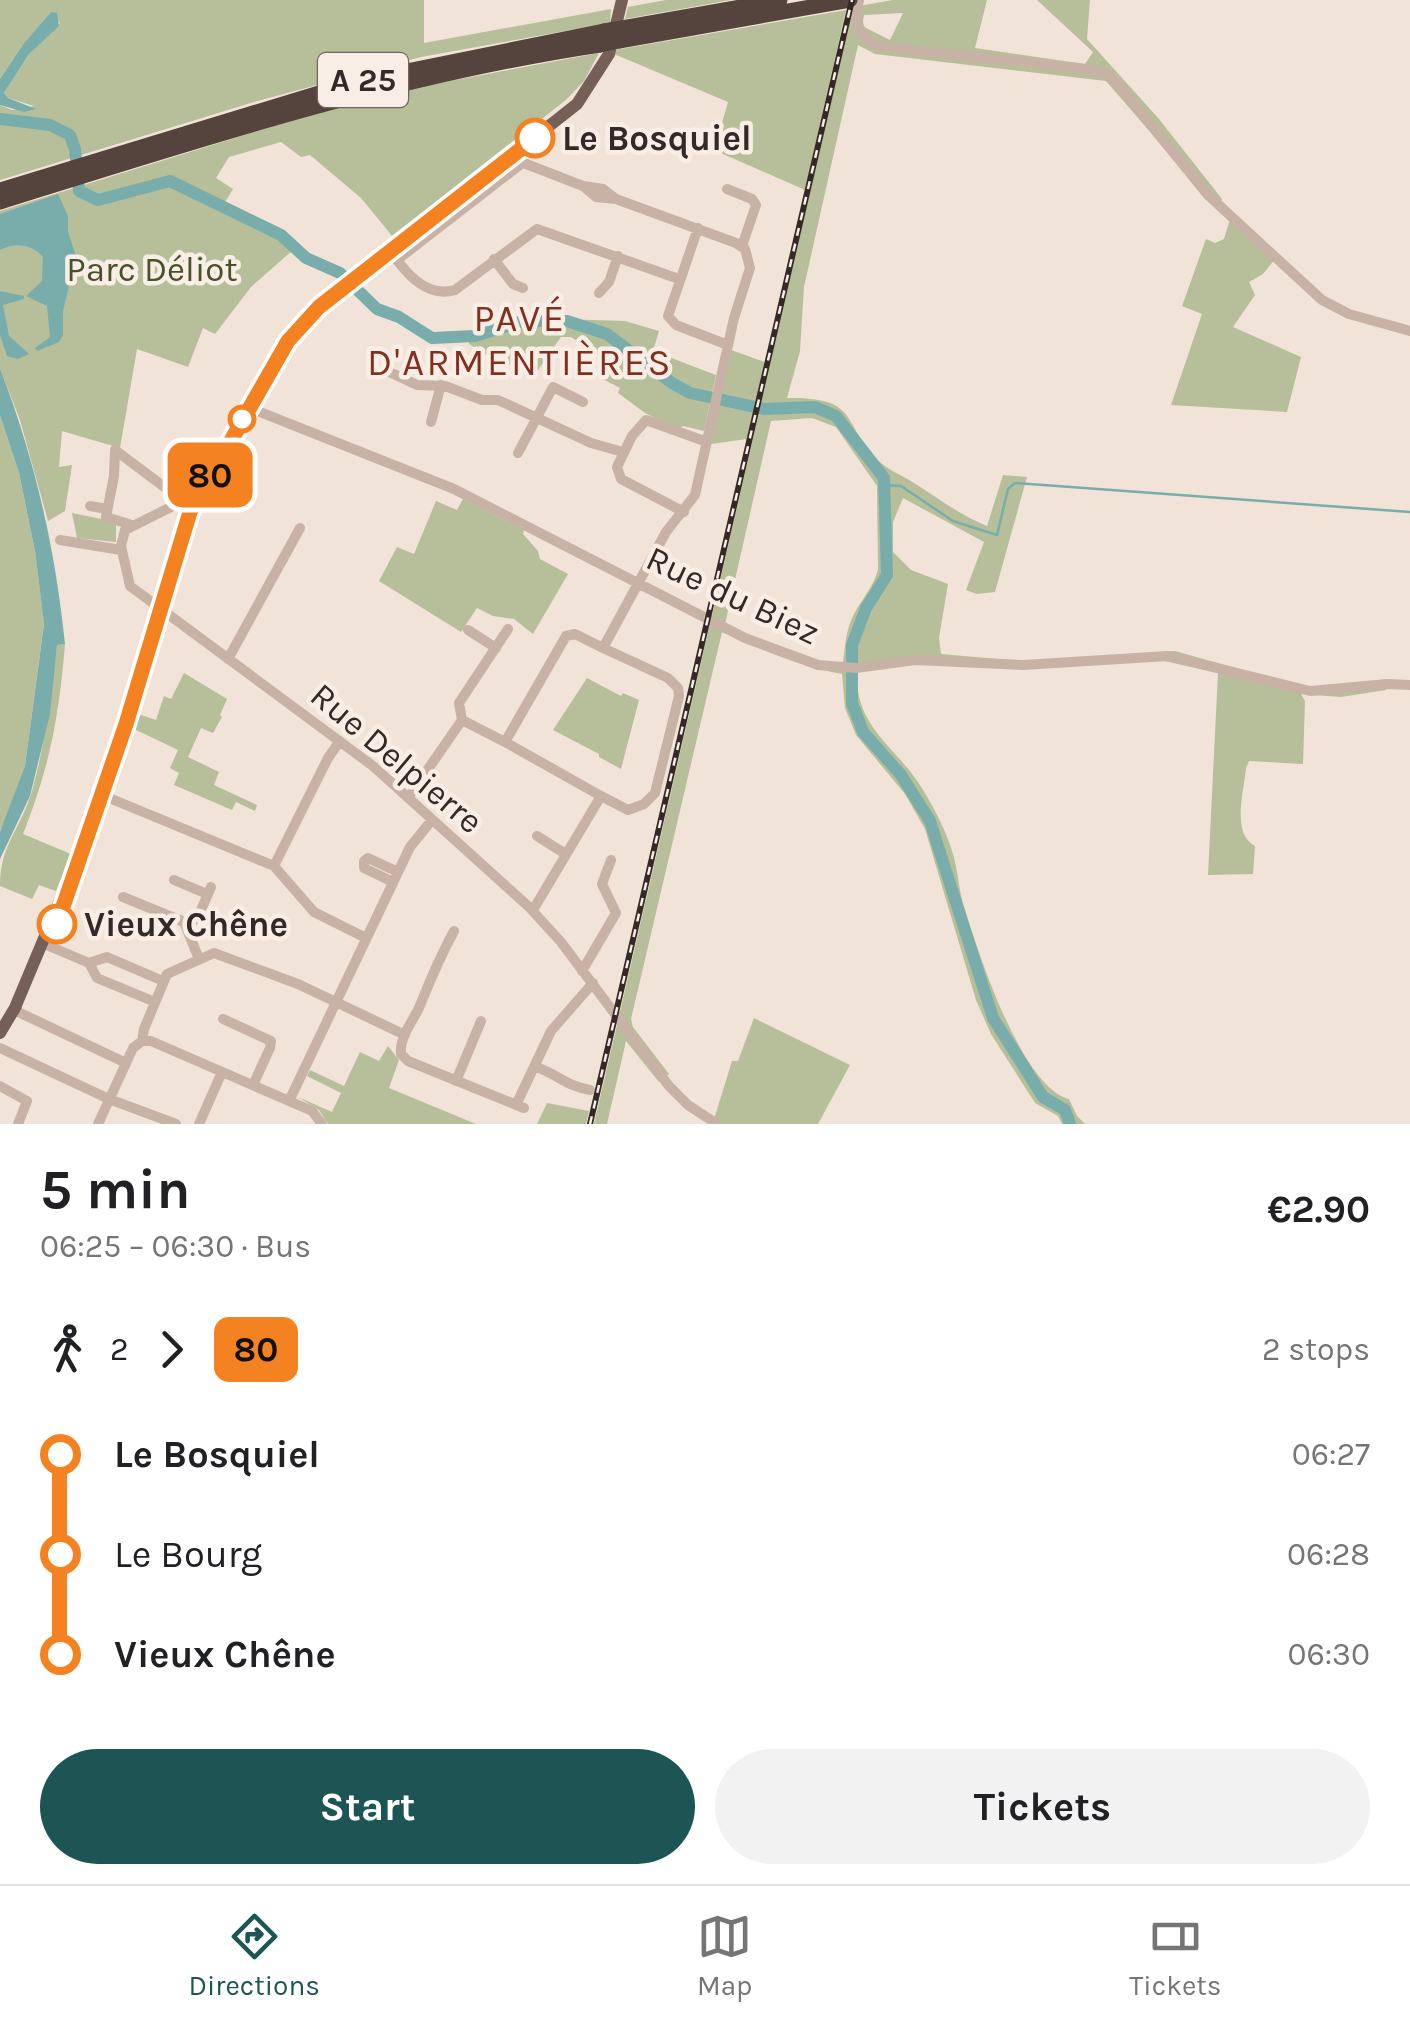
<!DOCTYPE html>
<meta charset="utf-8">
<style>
:root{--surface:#fff;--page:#f2f2f2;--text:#202124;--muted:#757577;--line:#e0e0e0;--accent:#1c5554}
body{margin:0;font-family:Karla,sans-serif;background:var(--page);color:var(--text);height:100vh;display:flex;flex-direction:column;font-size:38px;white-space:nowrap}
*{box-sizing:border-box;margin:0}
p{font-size:32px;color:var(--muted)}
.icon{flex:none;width:55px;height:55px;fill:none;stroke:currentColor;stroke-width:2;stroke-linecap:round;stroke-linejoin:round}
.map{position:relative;height:1124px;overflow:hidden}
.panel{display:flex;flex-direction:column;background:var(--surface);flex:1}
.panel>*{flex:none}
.badge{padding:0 20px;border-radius:15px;font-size:35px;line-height:65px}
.map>.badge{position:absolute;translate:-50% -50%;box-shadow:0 0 0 5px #fff}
.legs{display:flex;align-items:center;gap:15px;height:110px;padding:0 40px;font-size:32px}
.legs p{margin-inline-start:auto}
.headline{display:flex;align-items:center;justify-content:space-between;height:170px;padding:0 40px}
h1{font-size:55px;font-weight:700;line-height:75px}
.button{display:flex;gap:20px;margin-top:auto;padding:20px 40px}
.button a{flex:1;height:115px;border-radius:60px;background:var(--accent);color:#fff;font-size:40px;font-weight:700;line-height:115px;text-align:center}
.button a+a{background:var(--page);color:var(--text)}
ul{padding:0 40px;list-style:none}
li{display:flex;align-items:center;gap:35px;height:100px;font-size:38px}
li i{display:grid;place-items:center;width:15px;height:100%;margin:0 12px;background:currentColor}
li i::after{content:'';width:25px;height:25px;margin:-12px;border:8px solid;border-radius:50%;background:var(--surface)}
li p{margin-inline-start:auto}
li:first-child i{background:linear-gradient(#0000 50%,currentColor 0)}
li:last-child i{background:linear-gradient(currentColor 50%,#0000 0)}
.dock{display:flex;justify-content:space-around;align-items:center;height:140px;border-top:2px solid var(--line);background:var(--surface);font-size:28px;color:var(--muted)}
.dock a{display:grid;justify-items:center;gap:5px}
.dock .current{color:var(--accent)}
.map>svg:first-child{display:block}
</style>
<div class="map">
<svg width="1410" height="1124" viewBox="0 0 1410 1124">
<rect width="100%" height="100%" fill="#f1e3d8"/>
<path fill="#b6bf99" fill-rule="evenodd" d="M0,0H424V43L611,9L610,23L421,57L254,102L0,180V105L12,110L34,106L8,98L4,93L29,54L60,23L51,12L24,43L0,79Z
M666,0H731L625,19L628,7Z
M893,0H987L975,48L1085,64L1093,52L1037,0H1090L1087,39L1159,119L1222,199L1217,209L1106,81L875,54L858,45L804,287L800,351L787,398C863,397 839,424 881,463C890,471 904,476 914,483C938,498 960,515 987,526L1003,475L1027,477L995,592L977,594L966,590L984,542L903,498L893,522V552L911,570L948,584L939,638L941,654L1021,661L1175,651L1300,686L1320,687L1388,679L1386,690L1341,697L1301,694L1305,701L1303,764L1249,761L1246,768C1244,791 1231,834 1255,846L1253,874L1208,875L1218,673L1160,660L924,663L857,672C855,725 891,743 918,782C931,802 945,828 952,851C958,868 958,886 963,903C977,949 1021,1087 1069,1099L1077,1116L1085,1124H1062L1058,1116L1035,1103L991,1034L976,1000L925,829L905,794L856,735L845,708L842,674C800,666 761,650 722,632L631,1019L633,1027L669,1074L659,1082L626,1041L607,1124H594L853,7ZM903,13L890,40L862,26L864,15ZM812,418L836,427L877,486L878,570C873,587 862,599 854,614C846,629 845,646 843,663C803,665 760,641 725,624L771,421Z
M846,10L805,190L714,150L728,102L614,54L615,50Z
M599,53L584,81L567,99L393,237L361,198L310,155L301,157L281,142L229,157L216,178L233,189L221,209L282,239L293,250L251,287L215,334L203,328L188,367L137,349L120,448L62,431L59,467L72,465L65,511L48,521L20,420L0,368V211L296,119L428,85Z
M1230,219L1275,259L1263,274L1249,282L1255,295L1233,327L1301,357L1287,412L1171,405L1202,314L1182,306L1206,239L1215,243L1224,239Z
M528,318L625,321L659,331L653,351L716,375L704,431L683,426L677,429L645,413L618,393L620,388L597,376L605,359L571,337H561L536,373L524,367L500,363L469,344L468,332Z
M731,350L765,362L747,439L711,444Z
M0,415L19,473L35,551L44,623L25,766L13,805L0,831Z
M463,499L524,530L523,534L538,551L540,559L568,574L533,634L514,619L493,616L477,608L461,632L379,581L397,547L414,554L436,501L457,510Z
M72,513L116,522V542L77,538Z
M65,644C59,716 50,766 23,834L71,854L56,891L39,885L32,899L0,886C0,844 21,829 32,791C46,742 50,694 57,645Z
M184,673L227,699L220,715L222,717L213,733L201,728L188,757L219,772L214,785L257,805L255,811L236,802L232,810L174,785L179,773L170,768L178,750L132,728L138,714L156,720L164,696L171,699Z
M587,678L621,696L623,693L639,700L621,769L599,757V754L553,730Z
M754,1018L850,1065L818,1124H708L715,1116L732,1061H738Z
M388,1046L399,1060L389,1088L476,1124H328L319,1110L298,1097L332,1112L341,1093L307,1076L310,1070L344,1086L360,1052L379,1061Z
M547,1103L589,1111L586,1124H537Z"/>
<path fill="#78adab" d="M51,12L57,13L59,26L29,54L4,93L8,98L36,109L24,112L0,105V79L24,43Z
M58,194L68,216V232L76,256L63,311V335L59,342L37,351L35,348L50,337L47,306L26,296L42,281L43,257C32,244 15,242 0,250V214Z
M0,291L24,296V299L3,305L9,336L29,354L18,359L7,356L0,335Z
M0,368C35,460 55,547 65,644L57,645L50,714L30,796L0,859V832L25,766L44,624L35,551L19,473L0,415Z"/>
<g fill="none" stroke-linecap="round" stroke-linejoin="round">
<path stroke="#78adab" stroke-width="2.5" d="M884,485L901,486L953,521L997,535L1008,489L1015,483L1410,512"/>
<path stroke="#78adab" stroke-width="12" d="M0,119L50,125L70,135L75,149L79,191L98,200L170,181L281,235L306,258L340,273L377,309L399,317L432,338L475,336L522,321H567L607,334L672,383L690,393L764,409L815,407L836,416L884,478L887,575L866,608L852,645V703L863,732L901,775L930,821L993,1018L1043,1097L1065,1110L1070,1124"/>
<path stroke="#c8b2a5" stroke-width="10" d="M859,0C854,21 858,36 878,46L1086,69L1102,72L1116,82L1208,195L1322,300L1349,314L1410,331
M516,160L583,186L603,189L616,199
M583,186L596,197L616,199L736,243L745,249L750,268L734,318L695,495L666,532L603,648L575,634L566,636L505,742L601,796
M727,189L752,199L756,205L742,246
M698,228L668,316L676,325L728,345
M387,247C403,269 424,299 455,290L537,229L679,279
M494,259L513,284L523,288
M397,260L521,164
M599,293L609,282L618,256
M385,370L417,385L445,386L482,400H498L591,443L623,452
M245,406L454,489L745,638L818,665L856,668L915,660L1023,665L1168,656L1310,691L1388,684L1410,685
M431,422L441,385
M518,453L553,387L583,402
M90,506L107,509
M192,507L183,501L125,530L121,546L130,586L373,766L529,907L561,942L669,1086L688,1105L717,1124
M684,512L621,479L617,467L632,436L646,420L707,442
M132,525L106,517L114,476L115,450L183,501
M60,540L121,550
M468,630L496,648
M228,659L300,528
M462,720L505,742
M102,795L274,866L314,912L366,938
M408,798L462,720L459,703L508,629
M537,836L564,853
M274,866L328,758L340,741
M174,880L207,894
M393,882L364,868V861L368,858L398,872
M123,897L184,922L199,959
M533,910L601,796L628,810L644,804L655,793L679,696L678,688L668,678L603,648
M187,926L198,917L211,887
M454,931C441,955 431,978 421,1003C415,1020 399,1035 401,1054L408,1061L524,1108
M42,943L89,963L97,978L155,1002
M89,963L107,957L163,981
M582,971L616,913L602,884L611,860
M14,1010L126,1063
M223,1019L271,1041L270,1048L253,1085
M142,1041L144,1029L167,974L214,953L298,984L405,1035
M142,1041H151L312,1111L322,1124
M0,1048L109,1099L176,1124
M536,1067C559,1075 564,1085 590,1090
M456,1081L481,1021
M0,1086L27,1101L18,1124
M289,1101L410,847L432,820
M516,1105L551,1031L593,983
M98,1124L133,1048L142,1041
M199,1124L222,1072"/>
<path stroke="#765f57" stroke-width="12" d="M14,1010L97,812L159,621L173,563L192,507L288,341L319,307L577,104L609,54L622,0
M0,1033L16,1006"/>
<path stroke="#55433d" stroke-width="15" d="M622,28L780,0
M619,41L850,0
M0,190L362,80L604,31
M0,202C198,140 394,76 600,45"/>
<g stroke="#342926" stroke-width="6">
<path id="rail" d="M590,1124L852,0"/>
</g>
<use href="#rail" stroke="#f9eee5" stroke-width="2.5" stroke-dasharray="8" stroke-linecap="butt"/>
<path stroke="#55433d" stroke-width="15" d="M604,31L622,28
M600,45L619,41"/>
</g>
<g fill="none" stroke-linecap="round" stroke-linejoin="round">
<g stroke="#fff" stroke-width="22">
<path id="line-1" d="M57,924L126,724L190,512L288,341L319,307L535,138"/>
</g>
<use href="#line-1" stroke="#f58220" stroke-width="15"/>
</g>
<g fill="#fff" stroke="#f58220" stroke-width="5">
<circle cx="535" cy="138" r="18"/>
<circle cx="242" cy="419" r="12"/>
<circle cx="57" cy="924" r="18"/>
</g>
<g text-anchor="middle" stroke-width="9" stroke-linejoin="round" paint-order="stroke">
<rect fill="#f9eee5" stroke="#6f645f" stroke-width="2.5" x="318" y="53" width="90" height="54" rx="8"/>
<g font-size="32" font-weight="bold" fill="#342926">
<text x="363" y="91">A 25</text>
</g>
<g font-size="35" font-weight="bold" fill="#342926" stroke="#f9eee5" text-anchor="start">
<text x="562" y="150">Le Bosquiel</text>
<text x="84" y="936">Vieux Chêne</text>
</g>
<g font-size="35" fill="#47522a" stroke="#f9eee5">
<text x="152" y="281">Parc Déliot</text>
</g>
<g font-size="35" fill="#342926" stroke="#f9eee5">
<text transform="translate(733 595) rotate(25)" y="12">Rue du Biez</text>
<text transform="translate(397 758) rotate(40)" y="12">Rue Delpierre</text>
</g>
<g font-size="38" letter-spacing="2.5" fill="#822f20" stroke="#f9eee5">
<text x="520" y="331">PAVÉ<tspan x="520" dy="44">D'ARMENTIÈRES</tspan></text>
</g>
</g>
</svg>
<b class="badge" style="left:210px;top:475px;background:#f58220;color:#111">80</b>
</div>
<section class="panel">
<div class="headline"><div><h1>5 min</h1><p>06:25 – 06:30 · Bus</p></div><b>€2.90</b></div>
<div class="legs"><svg class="icon" aria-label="walk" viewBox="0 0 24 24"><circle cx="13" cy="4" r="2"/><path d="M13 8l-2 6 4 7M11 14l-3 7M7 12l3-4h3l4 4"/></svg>2<svg class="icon" aria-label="forward" viewBox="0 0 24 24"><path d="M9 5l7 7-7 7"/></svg><b class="badge" style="background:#f58220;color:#111">80</b><p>2 stops</p></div>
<ul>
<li><i style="color:#f58220"></i><b>Le Bosquiel</b><p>06:27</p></li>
<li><i style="color:#f58220"></i><span>Le Bourg</span><p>06:28</p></li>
<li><i style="color:#f58220"></i><b>Vieux Chêne</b><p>06:30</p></li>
</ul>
<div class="button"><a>Start</a><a>Tickets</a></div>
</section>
<nav class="dock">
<a class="current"><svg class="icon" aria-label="directions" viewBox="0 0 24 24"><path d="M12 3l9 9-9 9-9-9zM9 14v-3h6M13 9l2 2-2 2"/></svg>Directions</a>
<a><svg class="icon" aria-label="map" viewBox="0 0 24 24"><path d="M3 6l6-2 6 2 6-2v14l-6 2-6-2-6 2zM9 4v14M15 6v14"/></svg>Map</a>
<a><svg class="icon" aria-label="tickets" viewBox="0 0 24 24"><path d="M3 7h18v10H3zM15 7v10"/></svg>Tickets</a>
</nav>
